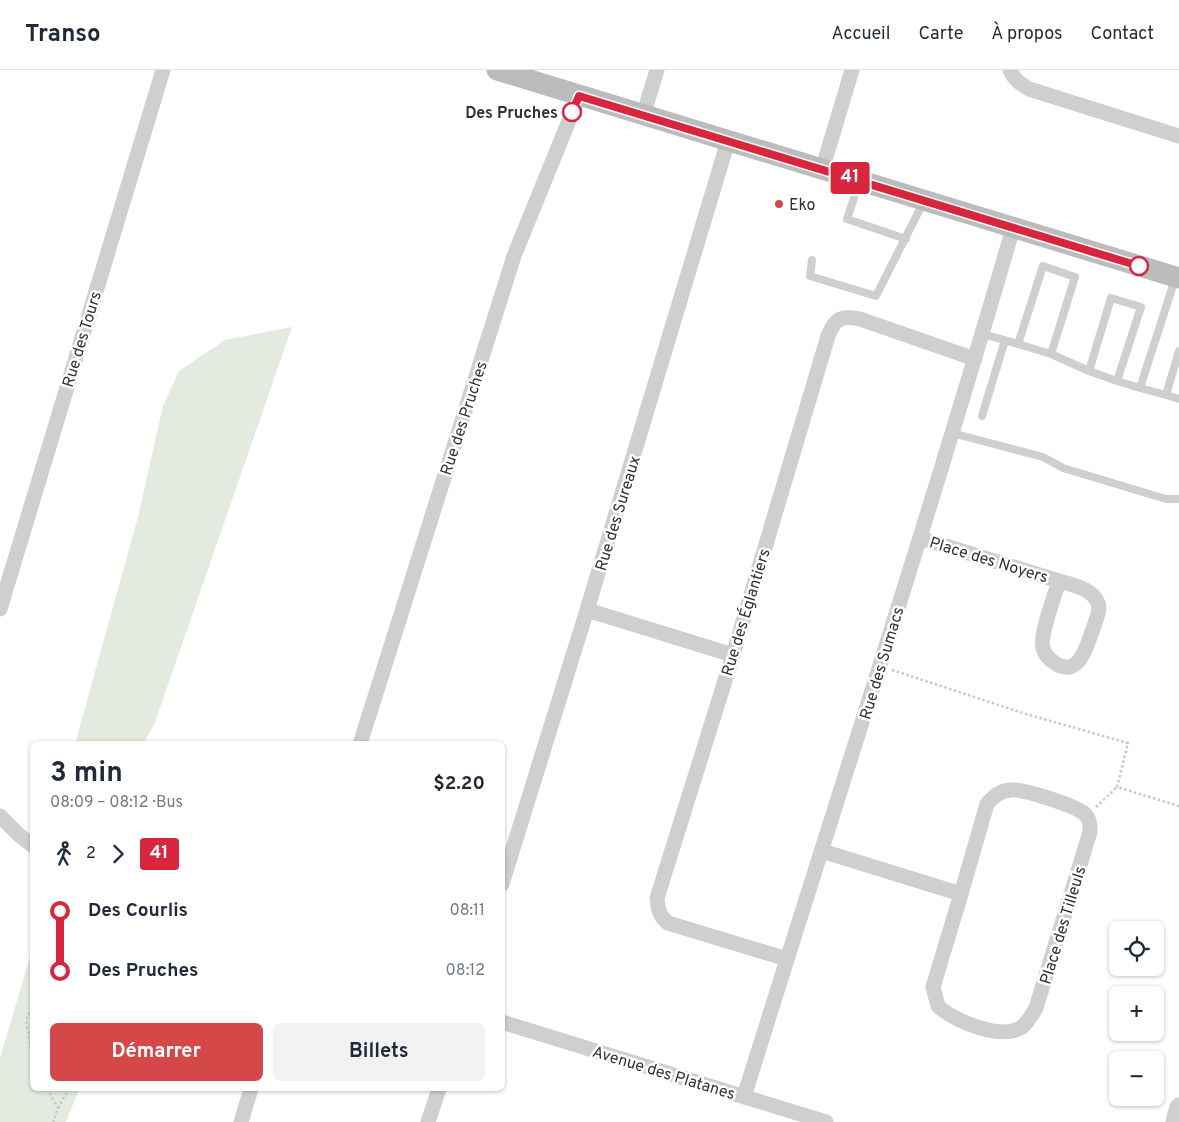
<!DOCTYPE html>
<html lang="fr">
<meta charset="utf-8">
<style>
:root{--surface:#fff;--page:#f2f2f3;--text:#1f2937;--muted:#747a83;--line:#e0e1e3;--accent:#d5484a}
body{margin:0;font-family:Overpass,sans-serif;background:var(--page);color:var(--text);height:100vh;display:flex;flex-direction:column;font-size:19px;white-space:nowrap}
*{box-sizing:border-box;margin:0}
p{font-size:16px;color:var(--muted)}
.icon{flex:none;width:28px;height:28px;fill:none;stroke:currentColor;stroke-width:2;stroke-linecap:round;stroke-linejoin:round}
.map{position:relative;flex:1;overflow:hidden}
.panel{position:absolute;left:30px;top:671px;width:475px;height:350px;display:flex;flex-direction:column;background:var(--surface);border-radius:8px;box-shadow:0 1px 4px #0004}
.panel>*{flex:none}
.badge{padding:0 10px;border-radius:4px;font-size:18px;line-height:32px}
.tools{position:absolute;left:1109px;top:851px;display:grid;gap:10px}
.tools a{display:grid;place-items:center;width:55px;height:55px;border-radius:8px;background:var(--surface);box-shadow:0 1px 4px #0004;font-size:25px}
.map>.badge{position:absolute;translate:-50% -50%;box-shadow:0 0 0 2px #fff}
.legs{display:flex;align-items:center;gap:8px;height:55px;padding:0 20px;font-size:16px}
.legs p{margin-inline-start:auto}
.overview{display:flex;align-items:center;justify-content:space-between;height:85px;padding:0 20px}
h1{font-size:28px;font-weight:700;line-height:38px}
.action{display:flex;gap:10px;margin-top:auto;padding:10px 20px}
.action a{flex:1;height:58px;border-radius:8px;background:var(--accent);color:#fff;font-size:20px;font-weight:700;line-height:58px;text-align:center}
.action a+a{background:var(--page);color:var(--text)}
ul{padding:0 20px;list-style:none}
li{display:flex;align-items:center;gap:18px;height:60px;font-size:19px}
li i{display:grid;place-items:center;width:8px;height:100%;margin:0 6px;background:currentColor}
li i::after{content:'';width:12px;height:12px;margin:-6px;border:4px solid;border-radius:50%;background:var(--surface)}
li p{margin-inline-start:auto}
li:first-child i{background:linear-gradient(#0000 50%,currentColor 0)}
li:last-child i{background:linear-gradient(currentColor 50%,#0000 0)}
header{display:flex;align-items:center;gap:30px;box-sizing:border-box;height:70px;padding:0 25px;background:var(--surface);border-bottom:1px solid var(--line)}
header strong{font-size:24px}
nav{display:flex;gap:28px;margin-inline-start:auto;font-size:18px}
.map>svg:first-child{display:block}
</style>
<header>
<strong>Transo</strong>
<nav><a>Accueil</a><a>Carte</a><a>À propos</a><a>Contact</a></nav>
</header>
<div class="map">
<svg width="1179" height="1052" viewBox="0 0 1179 1052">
<rect width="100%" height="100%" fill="#fff"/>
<path fill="#e4eadf" d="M292,257L154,655L143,674H75L138,447L163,336L179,301L225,270Z
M32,881V1019H79L66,1052H0V988L29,890Z"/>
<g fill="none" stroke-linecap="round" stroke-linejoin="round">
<path stroke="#c9c9c9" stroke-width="2.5" stroke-dasharray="2.5 2.5" stroke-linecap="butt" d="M892,600L1026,644L1128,673L1117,717L1179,736
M1096,737L1117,717
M32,938L26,950L32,986
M47,1019L58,1038L53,1052
M58,1038L69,1019"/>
<path stroke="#cfcfcf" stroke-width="8" d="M859,113L847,149L906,169
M812,190L810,206L876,226L924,131
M983,264L1018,274
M1051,284L1018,274L1043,196L1075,207L1051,284L1089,301L1111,228L1141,237L1117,311L1140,318L1175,209
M1089,301L1117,311
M1140,318L1166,325L1179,281
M1166,325L1179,329
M982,346L1005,270
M952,363L1043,387L1063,398L1166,429H1179"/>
<path stroke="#cfcfcf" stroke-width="15" d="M1010,0C1014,10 1021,14 1029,19L1179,66
M643,46L657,0
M822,100L852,0
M920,468L1059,511C1055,525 1039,566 1043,578C1044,584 1050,590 1055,593C1079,609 1087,575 1093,559C1095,552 1101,540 1098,533C1092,518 1072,515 1059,511
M0,539L163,0
M587,540L733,585
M360,674L514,186L579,26
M0,746L19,765L32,775
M822,781L961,824L933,917L938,936C955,951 1001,971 1022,957C1028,952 1032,945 1036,938L1090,762C1090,755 1090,749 1085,744C1076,736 1022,718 1010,720C1000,721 994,726 987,734L961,824
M502,814L587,540L728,71
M787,889L668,853C659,846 658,839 657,828L733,585L828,266C835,248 842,245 860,249L975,289
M502,952L826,1052
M744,1027C834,737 929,449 1013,158
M241,1052L251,1019
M428,1052L439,1019"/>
<path stroke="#cfcfcf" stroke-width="19" d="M1175,1052L1179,1037"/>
<path stroke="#bcbcbc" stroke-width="21" d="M497,0L1179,208"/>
</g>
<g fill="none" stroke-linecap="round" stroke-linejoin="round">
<g stroke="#fff" stroke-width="11">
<path id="line-1" d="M572,42L579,26L1139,196"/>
</g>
<use href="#line-1" stroke="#d7263d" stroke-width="8"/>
</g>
<g fill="#fff" stroke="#d7263d" stroke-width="2.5">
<circle cx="572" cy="42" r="9"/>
<circle cx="1139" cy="196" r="9"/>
</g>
<circle fill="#d5484a" stroke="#fff" stroke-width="2" cx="779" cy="134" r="5"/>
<g text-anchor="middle" stroke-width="5" stroke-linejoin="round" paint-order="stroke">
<g font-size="16" font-weight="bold" fill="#323232" stroke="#fff" text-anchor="end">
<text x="558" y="48">Des Pruches</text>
</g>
<g font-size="16" fill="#323232" stroke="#fff" text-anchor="start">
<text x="789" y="140">Eko</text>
</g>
<g font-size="16" fill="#323232" stroke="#fff">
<text transform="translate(81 269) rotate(-73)" y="6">Rue des Tours</text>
<text transform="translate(463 348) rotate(-72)" y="6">Rue des Pruches</text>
<text transform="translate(617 443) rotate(-73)" y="6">Rue des Sureaux</text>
<text transform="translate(989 489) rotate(17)" y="6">Place des Noyers</text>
<text transform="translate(745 542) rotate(-73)" y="6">Rue des Églantiers</text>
<text transform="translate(881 593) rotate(-73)" y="6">Rue des Sumacs</text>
<text transform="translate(1062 855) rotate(-73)" y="6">Place des Tilleuls</text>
<text transform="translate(664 1002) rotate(17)" y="6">Avenue des Platanes</text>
</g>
</g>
</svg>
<div class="tools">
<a><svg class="icon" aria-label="locate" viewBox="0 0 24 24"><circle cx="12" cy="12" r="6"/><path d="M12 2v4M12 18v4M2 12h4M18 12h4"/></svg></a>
<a>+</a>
<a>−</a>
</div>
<b class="badge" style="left:850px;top:108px;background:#d7263d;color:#fff">41</b>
<section class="panel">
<div class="overview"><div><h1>3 min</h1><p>08:09 – 08:12 · Bus</p></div><b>$2.20</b></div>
<div class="legs"><svg class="icon" aria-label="walk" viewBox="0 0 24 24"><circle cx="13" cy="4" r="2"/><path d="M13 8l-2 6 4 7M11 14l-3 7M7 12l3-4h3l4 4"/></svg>2<svg class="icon" aria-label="forward" viewBox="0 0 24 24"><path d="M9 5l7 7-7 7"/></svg><b class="badge" style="background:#d7263d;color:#fff">41</b></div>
<ul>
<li><i style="color:#d7263d"></i><b>Des Courlis</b><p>08:11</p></li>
<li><i style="color:#d7263d"></i><b>Des Pruches</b><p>08:12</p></li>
</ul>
<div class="action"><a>Démarrer</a><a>Billets</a></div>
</section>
</div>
